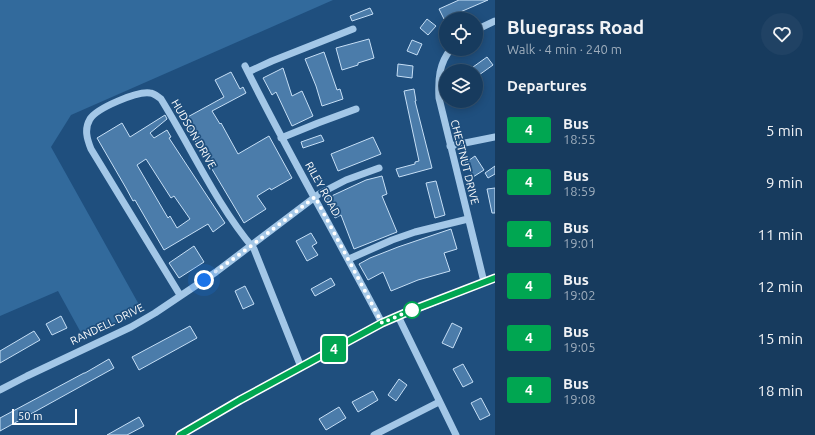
<!DOCTYPE html>
<meta charset="utf-8">
<style>
:root{--surface:#173b5e;--page:#204264;--text:#f1f3f6;--muted:#9eadbc;--line:#365573}
body{margin:0;font-family:Ubuntu,sans-serif;background:var(--page);color:var(--text);height:100vh;display:flex;flex-direction:column;font-size:15px;white-space:nowrap}
*{box-sizing:border-box;margin:0}
p{font-size:13px;color:var(--muted)}
.icon{flex:none;width:22px;height:22px;fill:none;stroke:currentColor;stroke-width:2;stroke-linecap:round;stroke-linejoin:round}
.map{position:relative;flex:1;overflow:hidden}
.drawer{display:flex;flex-direction:column;background:var(--surface);width:320px}
.drawer>*{flex:none}
.badge{padding:0 8px;border-radius:3px;font-size:14px;line-height:26px}
.tools{position:absolute;left:439px;top:12px;display:grid;gap:8px}
.tools a{display:grid;place-items:center;width:44px;height:44px;border-radius:50%;background:var(--surface);box-shadow:0 2px 10px #0003,0 0 0 1px var(--line);font-size:20px}
.scale{position:absolute;left:12px;bottom:10px;width:65px;box-sizing:border-box;padding-left:4px;border:2px solid #fff;border-top:0;font-size:11px;line-height:14px;white-space:nowrap;color:#fff;-webkit-text-stroke:3px #1f4f7e;paint-order:stroke}
.you{position:absolute;width:20px;height:20px;margin:-10px;border:3px solid #fff;border-radius:50%;background:#1a73e8;box-shadow:0 0 0 6px #1a73e833}
.map>.badge{position:absolute;translate:-50% -50%;box-shadow:0 0 0 2px #fff}
h2{padding:0 12px;font-size:15px;line-height:36px}
.round{display:grid;place-items:center;flex:none;width:42px;height:42px;border-radius:21px;background:var(--page)}
.headline{display:flex;align-items:center;justify-content:space-between;height:68px;padding:0 12px}
h1{font-size:19px;font-weight:700;line-height:30px}
ul{padding:0;list-style:none}
li{display:flex;align-items:center;gap:12px;height:52px;padding:0 12px}
li div{flex:1}
li b{display:block;font-size:15px}
li em{font-style:normal}
li .badge{min-width:44px;font-weight:700;text-align:center}
main{display:flex;flex:1;min-height:0}
.map>svg:first-child{display:block}
</style>
<main>
<div class="map">
<svg width="495" height="435" viewBox="0 0 495 435">
<rect width="100%" height="100%" fill="#1f4f7e"/>
<path fill="#326a9c" d="M0,0H333L71,115L51,147L142,310L85,340L58,291L0,316Z"/>
<path fill="#4b7caa" stroke="#c6dff6" fill-rule="evenodd" d="M459,0H488L444,19L439,9Z
M370,8L373,14L352,21L350,16Z
M427,19L436,26L428,35L420,28Z
M369,39L374,58L358,63V65L342,70L336,48Z
M412,40L422,44L417,55L407,51Z
M324,52L337,90L340,89L343,99L322,106L316,86L305,59Z
M487,57L493,65L479,75L473,67Z
M398,64L413,66L412,78L397,76Z
M283,68L292,96L302,91L313,116L292,126L276,92L272,95L263,78Z
M231,72L240,89L243,87L246,93L212,111L220,124L221,123L238,154L269,136L292,178L271,190L270,188L257,196L266,209L244,223L184,122V119L224,97L215,80Z
M414,89L416,101H415L432,168L399,177L396,169L415,164V162L419,161L404,91Z
M165,115L167,119L150,133L154,138L167,130L171,137L169,138L225,223L213,232L208,224L164,250L135,200L133,201L126,188L97,138L122,123L130,137ZM146,159L171,198L174,196L190,219L177,228L170,216L168,218L137,165Z
M321,135L324,141L303,148L301,142Z
M373,137L381,154L338,171L331,154Z
M475,156L484,170L473,177L465,163Z
M495,166V174L488,178L485,173Z
M382,176L387,194L382,196L397,232L354,249L341,215L335,218L325,199L366,180Z
M436,181L445,215L435,218L426,183Z
M495,188V213H492L487,189Z
M451,229L457,249L444,253L450,271L418,280L391,291L383,272L368,280L359,264L370,258L398,247Z
M311,233L317,243L312,246L318,255L307,261L296,241Z
M194,246L204,262L179,278L169,263Z
M331,278L335,285L315,296L311,289Z
M245,286L254,304L243,309L235,291Z
M61,316L67,328L52,335L46,324Z
M452,323L462,328L453,348L442,343Z
M190,326L197,338L139,370L132,357Z
M34,331L40,340L0,363V351Z
M109,359L114,368L0,431V418L84,373H85Z
M463,364L473,382L463,387L453,369Z
M399,379L407,385L396,401L388,395Z
M373,391L378,400L358,412L352,402Z
M481,398L490,415L480,420L471,403Z
M339,407L346,418L326,430L319,419Z
M139,417L144,426L127,435H107Z"/>
<g fill="none" stroke-linecap="round" stroke-linejoin="round">
<path stroke="#a3c7e7" stroke-width="7" d="M476,30L495,21
M451,49C439,63 438,80 439,98L484,282
M245,66C288,153 337,237 382,323
M248,72L272,61L353,29
M281,138L318,123L356,109
M450,146L495,137
M349,259L392,240L415,232L468,219
M180,295L91,149C87,139 84,129 90,119C97,108 137,91 150,93C154,93 158,97 161,99C192,149 216,204 254,249L301,367
M398,316L456,435
M0,390L27,376L131,327L155,313L216,272L319,194L346,180L379,168
M180,435L240,400L382,323L495,278
M374,435L439,402"/>
</g>
<g fill="none" stroke-linecap="round" stroke-linejoin="round">
<g stroke="#fff" stroke-width="9">
<path id="line" d="M180,435L240,400L382,323L412,310L495,278"/>
</g>
<use href="#line" stroke="#00a651" stroke-width="6"/>
<path stroke="#fff" stroke-width="4" stroke-dasharray="0 7.2" d="M204,280L251,246L315,197L382,323L412,310"/>
</g>
<circle fill="#fff" stroke="#00a651" stroke-width="2" cx="412" cy="310" r="8"/>
<g text-anchor="middle" stroke-width="3.5" stroke-linejoin="round" paint-order="stroke">
<g font-size="11" fill="#fff" stroke="#1f4f7e">
<text transform="translate(194 134) rotate(60)" y="4">HUDSON DRIVE</text>
<text transform="translate(465 162) rotate(76)" y="4">CHESTNUT DRIVE</text>
<text transform="translate(323 189) rotate(61)" y="4">RILEY ROAD</text>
<text transform="translate(107 324) rotate(-26)" y="4">RANDELL DRIVE</text>
</g>
</g>
</svg>
<div class="tools">
<a><svg class="icon" aria-label="locate" viewBox="0 0 24 24"><circle cx="12" cy="12" r="6"/><path d="M12 2v4M12 18v4M2 12h4M18 12h4"/></svg></a>
<a><svg class="icon" aria-label="layers" viewBox="0 0 24 24"><path d="M12 4l9 5-9 5-9-5zM3 14l9 5 9-5"/></svg></a>
</div>
<div class="scale">50 m</div>
<div class="you" style="left:204px;top:280px"></div>
<b class="badge" style="left:334px;top:349px;background:#00a651;color:#fff">4</b>
</div>
<section class="drawer">
<div class="headline"><div><h1>Bluegrass Road</h1><p>Walk · 4 min · 240 m</p></div><a class="round"><svg class="icon" aria-label="heart" viewBox="0 0 24 24"><path d="M12 20l-8-8c-3-5 5-10 8-4 3-6 11-1 8 4z"/></svg></a></div>
<h2>Departures</h2>
<ul>
<li><span class="badge" style="background:#00a651;color:#fff">4</span><div><b>Bus</b><p>18:55</p></div><em>5 min</em></li>
<li><span class="badge" style="background:#00a651;color:#fff">4</span><div><b>Bus</b><p>18:59</p></div><em>9 min</em></li>
<li><span class="badge" style="background:#00a651;color:#fff">4</span><div><b>Bus</b><p>19:01</p></div><em>11 min</em></li>
<li><span class="badge" style="background:#00a651;color:#fff">4</span><div><b>Bus</b><p>19:02</p></div><em>12 min</em></li>
<li><span class="badge" style="background:#00a651;color:#fff">4</span><div><b>Bus</b><p>19:05</p></div><em>15 min</em></li>
<li><span class="badge" style="background:#00a651;color:#fff">4</span><div><b>Bus</b><p>19:08</p></div><em>18 min</em></li>
</ul>
</section>
</main>
